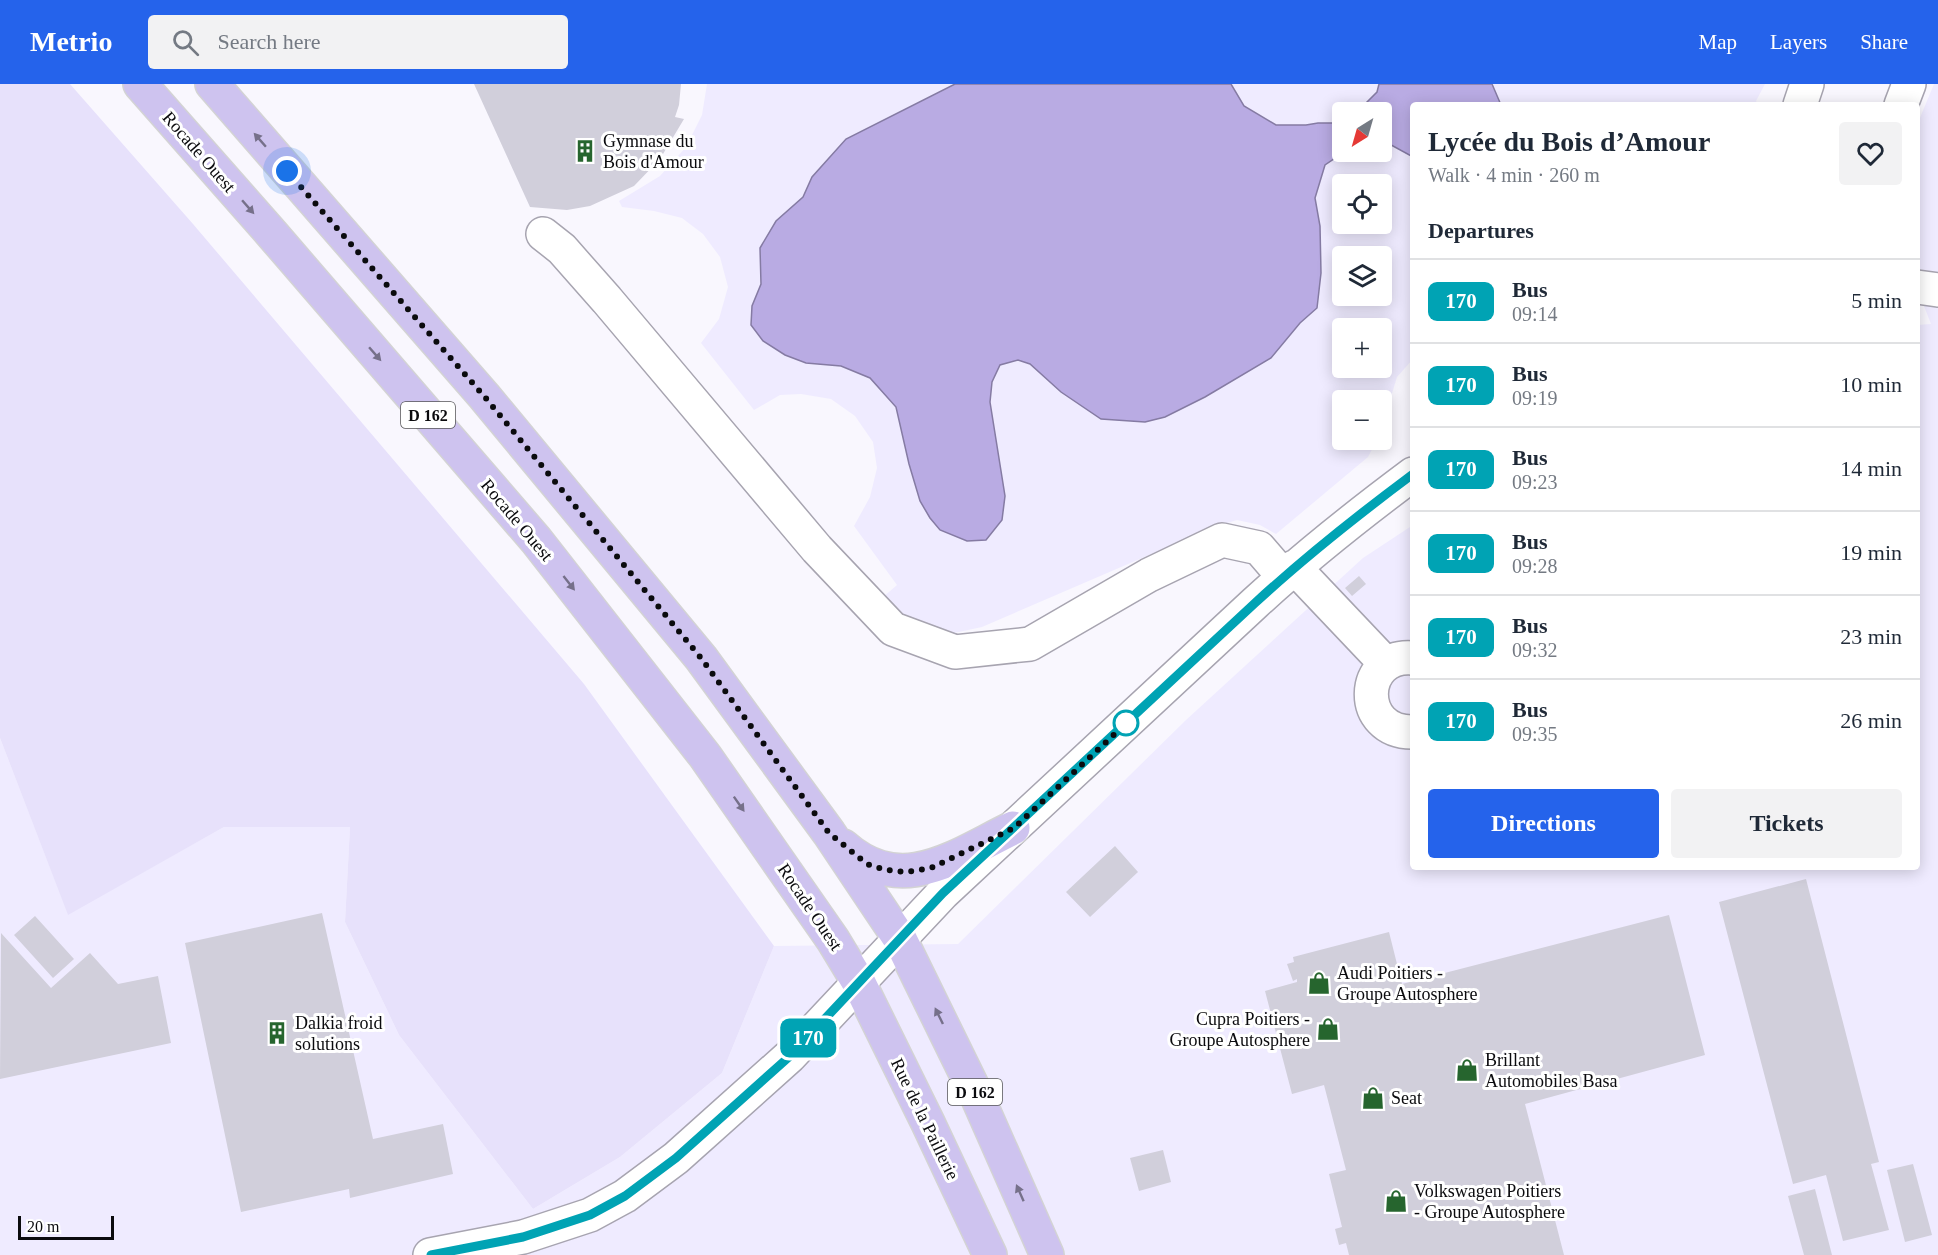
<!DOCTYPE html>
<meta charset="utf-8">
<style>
:root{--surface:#fff;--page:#f2f2f3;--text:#1f2937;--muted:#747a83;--line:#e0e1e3;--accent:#2563eb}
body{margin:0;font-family:"Times New Roman",serif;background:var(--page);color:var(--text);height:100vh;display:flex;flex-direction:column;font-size:22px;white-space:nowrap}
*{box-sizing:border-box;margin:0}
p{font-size:20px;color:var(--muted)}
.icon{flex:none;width:33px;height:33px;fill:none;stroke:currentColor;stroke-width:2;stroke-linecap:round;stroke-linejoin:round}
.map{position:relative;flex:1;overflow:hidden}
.sheet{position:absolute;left:1410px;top:18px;width:510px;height:768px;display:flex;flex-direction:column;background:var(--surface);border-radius:6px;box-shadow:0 3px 15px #0003}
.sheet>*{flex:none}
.badge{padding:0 12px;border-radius:9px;font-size:21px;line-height:39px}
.needle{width:39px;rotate:217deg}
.controls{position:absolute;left:1332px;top:18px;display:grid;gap:12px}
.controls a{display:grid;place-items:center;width:60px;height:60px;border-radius:6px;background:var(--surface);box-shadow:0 3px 15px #0003;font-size:30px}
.scale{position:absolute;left:18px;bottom:15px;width:96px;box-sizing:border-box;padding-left:6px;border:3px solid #0b0b0e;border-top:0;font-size:16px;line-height:21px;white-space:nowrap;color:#0b0b0e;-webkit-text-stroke:4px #fff;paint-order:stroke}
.you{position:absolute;width:30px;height:30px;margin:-15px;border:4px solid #fff;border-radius:50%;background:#1a73e8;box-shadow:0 0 0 9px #1a73e833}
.map>.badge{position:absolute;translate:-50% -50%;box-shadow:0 0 0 3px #fff}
h2{padding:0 18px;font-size:22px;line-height:54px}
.round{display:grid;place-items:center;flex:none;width:63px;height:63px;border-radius:6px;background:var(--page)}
.overview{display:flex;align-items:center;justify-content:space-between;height:102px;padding:0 18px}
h1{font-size:28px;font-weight:700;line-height:45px}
.cta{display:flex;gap:12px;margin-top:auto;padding:12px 18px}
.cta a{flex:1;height:69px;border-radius:6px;background:var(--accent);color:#fff;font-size:24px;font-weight:700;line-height:69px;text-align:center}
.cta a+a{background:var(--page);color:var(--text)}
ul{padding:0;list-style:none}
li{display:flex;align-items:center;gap:18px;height:84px;padding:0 18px;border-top:2px solid var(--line)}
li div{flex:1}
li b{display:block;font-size:22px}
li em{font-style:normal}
li .badge{min-width:66px;font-weight:700;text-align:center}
header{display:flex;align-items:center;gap:36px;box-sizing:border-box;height:84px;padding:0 30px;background:var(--accent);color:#fff}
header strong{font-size:28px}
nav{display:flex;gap:33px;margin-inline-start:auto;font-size:21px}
.search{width:420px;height:54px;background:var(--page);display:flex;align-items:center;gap:15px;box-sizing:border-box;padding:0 21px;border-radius:6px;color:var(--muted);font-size:22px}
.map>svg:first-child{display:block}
</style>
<header>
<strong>Metrio</strong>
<div class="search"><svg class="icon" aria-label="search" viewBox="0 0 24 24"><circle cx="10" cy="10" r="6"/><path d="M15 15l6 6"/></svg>Search here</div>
<nav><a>Map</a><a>Layers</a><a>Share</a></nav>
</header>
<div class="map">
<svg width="1938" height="1171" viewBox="0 0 1938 1171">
<rect width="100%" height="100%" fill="#f9f7fe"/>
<path fill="#efebff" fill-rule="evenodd" d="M707,0H1765L1756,17L1758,21H1413V275L1397,293L1382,342V316H1342V356H1377L1368,373L1276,450L1260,441L1237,436L1214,443L982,543L954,549L929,545L904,534L882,514L897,501L854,442L870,413L877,384L873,358L855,332L831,315L801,310L780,311L754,326L701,259L719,235L728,203L720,173L703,150L682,134L654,127L622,123L619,117L660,92L686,63L702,31ZM1342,28H1382V68H1342ZM1342,100H1382V140H1342ZM1342,172H1382V212H1342ZM1342,244H1382V284H1342Z
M1934,0H1938V1171H0V654L68,830L224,743H350L345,838L399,951L533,1125L620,1073L722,989L774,862L958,860L1186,636L1363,474L1413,441V783H1917V241L1931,240L1917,204V41Z"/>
<path fill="#e7e1fb" d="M0,0H70L193,140L584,600L774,862L722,989L620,1073L533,1125L399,951L345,838L350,743H224L68,831L0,654Z"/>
<path fill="#b9abe3" stroke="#857ba3" stroke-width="1.5" d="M955,0H1231L1244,22L1276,41H1306L1318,39H1339L1342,37L1344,68L1325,81L1315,114L1320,142L1321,189L1317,224L1300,239L1271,274L1205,313L1165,333L1145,338L1101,335L1061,308L1030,280L1018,276L1000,281L992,298L990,318L1005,412L1002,436L986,456L967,457L940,446L930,434L920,417L909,380L896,323L870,294L841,282L806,279L785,271L763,257L751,241L752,222L761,200L760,164L776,137L803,113L812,93L846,55Z
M1379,0H1492L1501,21H1413V73L1382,56V28H1357L1377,8Z"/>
<path fill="#d1cfdb" d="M474,0H681L679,21L675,33L684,35L660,75L634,102L590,122L567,126L530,123Z
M1359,492L1366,500L1352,512L1345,504Z
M1115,762L1138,788L1090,833L1066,808Z
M1806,795L1879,1078L1871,1080L1889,1146L1843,1157L1826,1091L1793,1100L1719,818Z
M322,829L373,1055L443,1040L453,1090L350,1114L349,1105L241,1128L185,859Z
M1669,831L1705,971L1525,1020L1564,1171H1349L1346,1159L1339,1161L1335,1145L1342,1143L1329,1090L1346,1086L1324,1001L1292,1010L1265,907L1297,898V895L1293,897L1287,880L1294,878L1293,873L1389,848L1402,900Z
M35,832L74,875L53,894L14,851Z
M1,849L51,904L90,869L118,900L158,892L171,959L0,995Z
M1163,1066L1171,1098L1139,1107L1130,1074Z
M1913,1080L1932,1151L1905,1158L1887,1086Z
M1815,1105L1832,1171H1804L1788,1112Z"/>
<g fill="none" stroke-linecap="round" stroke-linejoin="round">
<g stroke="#a7a4b0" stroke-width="36">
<path id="minor" d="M1800,21L1807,0
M1901,21L1909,0
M543,150L562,165L607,216L817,465L893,545L955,568L1030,560L1149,491L1222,456L1259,464L1284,493
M1917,203L1938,206
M1294,483L1386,580
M1413,574C1359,569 1356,649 1413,648
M430,1171L523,1153L590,1131L625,1112L676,1074L790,972L943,809L1255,519C1305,473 1358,431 1413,390"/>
</g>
<g stroke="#d3d3d4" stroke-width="36">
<path id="major" d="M140,0L272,150L536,456L705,672L833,856L859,899L928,1039L990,1171
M212,0L484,312L701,574L829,749L900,855L976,1010L1047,1171
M843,762C902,814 955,772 1013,744"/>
</g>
<use href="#minor" stroke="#fff" stroke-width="33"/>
<use href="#major" stroke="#cec3ef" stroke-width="33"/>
</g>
<defs><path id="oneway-solid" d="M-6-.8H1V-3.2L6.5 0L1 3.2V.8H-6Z" transform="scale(1.5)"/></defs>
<g fill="#76708a">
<use href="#oneway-solid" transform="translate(260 56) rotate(-131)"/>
<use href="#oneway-solid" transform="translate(248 123) rotate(49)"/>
<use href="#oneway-solid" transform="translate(375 270) rotate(49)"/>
<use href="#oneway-solid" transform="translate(569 499) rotate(52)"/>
<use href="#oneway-solid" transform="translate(739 720) rotate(55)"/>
<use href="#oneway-solid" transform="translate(939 932) rotate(-116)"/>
<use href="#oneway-solid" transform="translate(1020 1109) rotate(-114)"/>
</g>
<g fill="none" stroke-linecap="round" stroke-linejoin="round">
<g stroke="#fff" stroke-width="14">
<path id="line" d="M431,1171L523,1153L590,1131L625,1112L676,1074L790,972L943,809L1255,519C1305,473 1358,431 1413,390"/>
</g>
<use href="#line" stroke="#00a3b4" stroke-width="9"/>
<path stroke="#0b0b0e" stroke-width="6" stroke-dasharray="0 10.8" d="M287,87L484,312L701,574L829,749L867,780L886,786L906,788L931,784L1014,744L1134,632L1126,639"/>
</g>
<defs>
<g id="building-bare" transform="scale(1.8)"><path d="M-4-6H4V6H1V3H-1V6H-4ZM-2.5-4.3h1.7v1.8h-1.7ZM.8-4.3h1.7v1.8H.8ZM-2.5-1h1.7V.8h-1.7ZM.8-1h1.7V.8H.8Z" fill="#26652e" stroke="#fff" stroke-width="2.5" paint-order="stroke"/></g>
<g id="shop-bare" transform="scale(1.8)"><path d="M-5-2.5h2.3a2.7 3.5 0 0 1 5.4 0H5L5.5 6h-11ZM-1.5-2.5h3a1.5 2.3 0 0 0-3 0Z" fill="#26652e" stroke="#fff" stroke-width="2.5" paint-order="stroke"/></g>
</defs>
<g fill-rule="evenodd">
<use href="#building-bare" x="585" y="67"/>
<use href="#shop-bare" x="1319" y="899"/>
<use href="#shop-bare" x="1328" y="945"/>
<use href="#building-bare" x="277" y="949"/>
<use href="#shop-bare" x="1467" y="986"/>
<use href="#shop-bare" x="1373" y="1014"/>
<use href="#shop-bare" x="1396" y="1117"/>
</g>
<circle fill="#fff" stroke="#00a3b4" stroke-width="3" cx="1126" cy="639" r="12"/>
<g text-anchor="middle" stroke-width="6" stroke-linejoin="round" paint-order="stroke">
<g fill="#fff" stroke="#545456" stroke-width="1.5">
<rect x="401" y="318" width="54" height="26" rx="4.5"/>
<rect x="948" y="995" width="54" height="26" rx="4.5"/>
</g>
<g font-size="16" font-weight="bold" fill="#0b0b0e">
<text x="428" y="337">D 162</text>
<text x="975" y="1014">D 162</text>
</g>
<g font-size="18" fill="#0b0b0e" stroke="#fff" text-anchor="start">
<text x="603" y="63">Gymnase du<tspan x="603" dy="21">Bois d'Amour</tspan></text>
<text x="1337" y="895">Audi Poitiers -<tspan x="1337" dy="21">Groupe Autosphere</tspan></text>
<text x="1310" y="941" text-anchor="end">Cupra Poitiers -<tspan x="1310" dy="21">Groupe Autosphere</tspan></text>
<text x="295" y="945">Dalkia froid<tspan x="295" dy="21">solutions</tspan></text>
<text x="1485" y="982">Brillant<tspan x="1485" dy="21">Automobiles Basa</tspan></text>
<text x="1391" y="1020">Seat</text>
<text x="1414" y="1113">Volkswagen Poitiers<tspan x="1414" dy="21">- Groupe Autosphere</tspan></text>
</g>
<g font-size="18" fill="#0b0b0e" stroke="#fff">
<text transform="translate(199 68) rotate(49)" y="6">Rocade Ouest</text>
<text transform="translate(517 436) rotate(50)" y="6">Rocade Ouest</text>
<text transform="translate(810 823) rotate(56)" y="6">Rocade Ouest</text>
<text transform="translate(925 1035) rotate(64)" y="6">Rue de la Paillerie</text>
</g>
</g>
</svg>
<div class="controls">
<a><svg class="needle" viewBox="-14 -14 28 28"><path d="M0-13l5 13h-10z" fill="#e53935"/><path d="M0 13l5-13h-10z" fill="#747a83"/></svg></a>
<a><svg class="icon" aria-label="locate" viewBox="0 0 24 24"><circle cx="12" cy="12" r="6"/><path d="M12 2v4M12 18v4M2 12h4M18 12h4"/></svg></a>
<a><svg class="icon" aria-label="layers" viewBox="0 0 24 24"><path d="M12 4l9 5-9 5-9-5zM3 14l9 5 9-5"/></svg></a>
<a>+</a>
<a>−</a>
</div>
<div class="scale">20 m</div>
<div class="you" style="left:287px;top:87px"></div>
<b class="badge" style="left:808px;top:954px;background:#00a3b4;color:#fff">170</b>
<section class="sheet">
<div class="overview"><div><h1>Lycée du Bois d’Amour</h1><p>Walk · 4 min · 260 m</p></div><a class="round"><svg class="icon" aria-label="heart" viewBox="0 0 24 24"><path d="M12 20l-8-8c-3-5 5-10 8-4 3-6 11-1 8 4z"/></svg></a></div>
<h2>Departures</h2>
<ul>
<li><span class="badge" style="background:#00a3b4;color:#fff">170</span><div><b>Bus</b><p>09:14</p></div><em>5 min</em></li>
<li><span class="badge" style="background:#00a3b4;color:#fff">170</span><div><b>Bus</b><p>09:19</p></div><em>10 min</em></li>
<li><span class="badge" style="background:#00a3b4;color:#fff">170</span><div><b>Bus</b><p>09:23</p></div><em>14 min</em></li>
<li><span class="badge" style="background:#00a3b4;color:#fff">170</span><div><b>Bus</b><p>09:28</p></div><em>19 min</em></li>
<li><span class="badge" style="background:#00a3b4;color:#fff">170</span><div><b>Bus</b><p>09:32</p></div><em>23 min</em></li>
<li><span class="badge" style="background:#00a3b4;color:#fff">170</span><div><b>Bus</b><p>09:35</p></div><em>26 min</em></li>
</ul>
<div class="cta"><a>Directions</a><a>Tickets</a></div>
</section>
</div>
